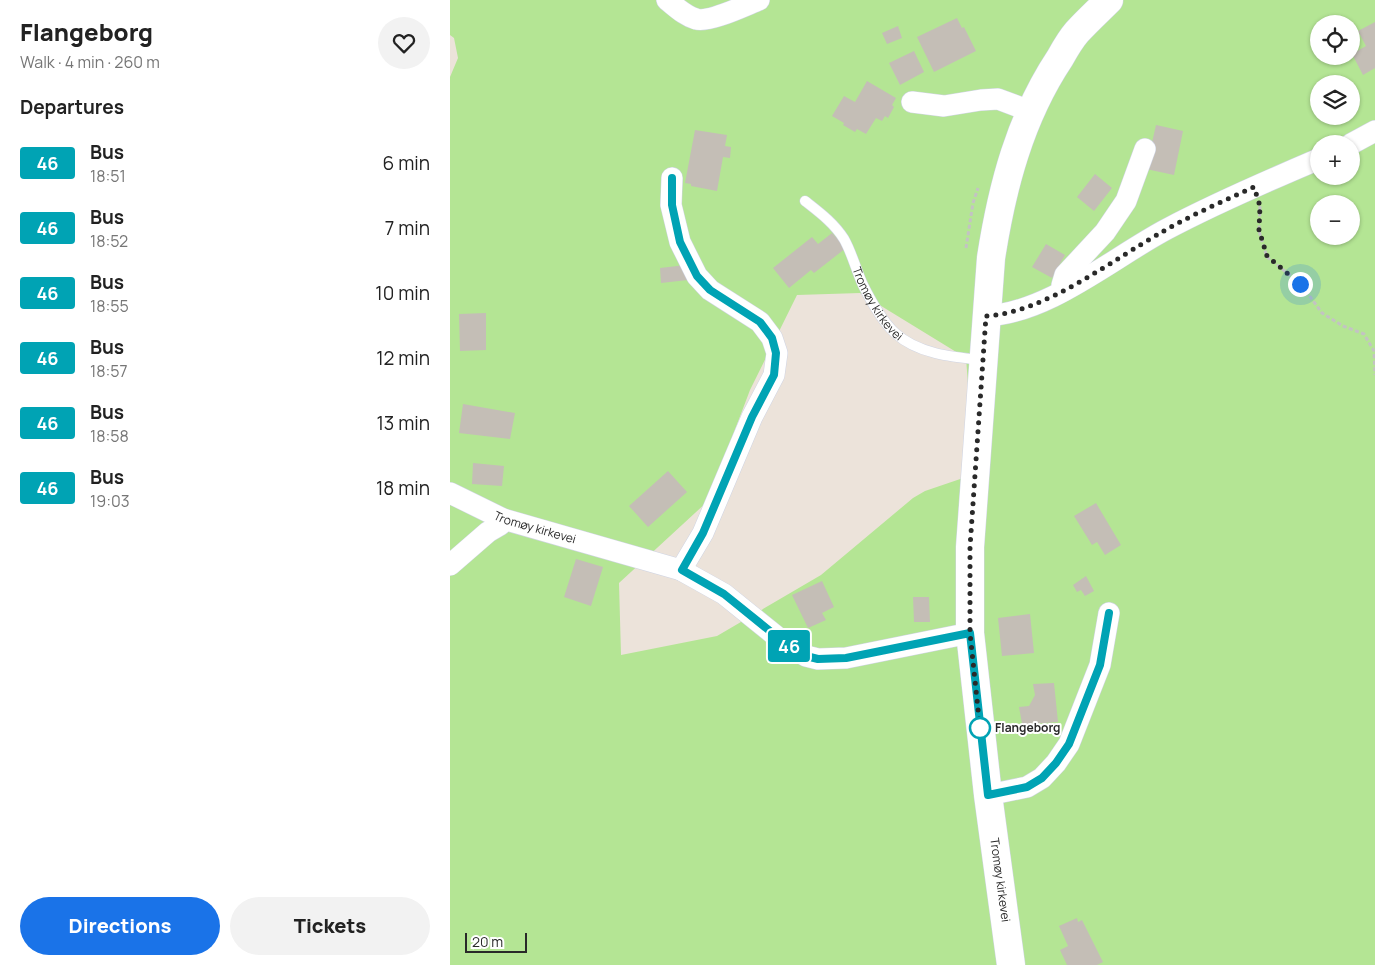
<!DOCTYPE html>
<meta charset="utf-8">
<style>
:root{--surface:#fff;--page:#f2f2f2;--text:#222;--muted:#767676;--accent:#1a73e8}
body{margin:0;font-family:Manrope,sans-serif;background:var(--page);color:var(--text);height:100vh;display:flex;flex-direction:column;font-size:19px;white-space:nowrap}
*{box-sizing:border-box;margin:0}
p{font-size:16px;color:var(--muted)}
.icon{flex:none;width:28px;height:28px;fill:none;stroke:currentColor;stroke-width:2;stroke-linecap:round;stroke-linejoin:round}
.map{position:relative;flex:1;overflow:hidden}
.panel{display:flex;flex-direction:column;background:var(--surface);width:450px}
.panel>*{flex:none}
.badge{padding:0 10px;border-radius:4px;font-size:18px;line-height:32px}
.tools{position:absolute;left:860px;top:15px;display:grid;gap:10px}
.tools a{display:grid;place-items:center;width:50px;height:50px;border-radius:50%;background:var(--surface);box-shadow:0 1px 4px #0004;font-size:25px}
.scale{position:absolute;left:15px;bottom:12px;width:62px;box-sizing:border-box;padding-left:5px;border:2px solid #292929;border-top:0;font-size:14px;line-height:18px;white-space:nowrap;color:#292929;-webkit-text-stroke:4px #fff;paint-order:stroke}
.you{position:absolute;width:25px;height:25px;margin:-12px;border:4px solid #fff;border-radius:50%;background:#1a73e8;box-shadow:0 0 0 8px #1a73e833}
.map>.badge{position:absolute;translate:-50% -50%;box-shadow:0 0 0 2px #fff}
h2{padding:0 20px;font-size:19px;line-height:45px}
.round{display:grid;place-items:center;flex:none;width:52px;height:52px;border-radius:26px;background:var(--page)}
.headline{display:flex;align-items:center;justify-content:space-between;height:85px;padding:0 20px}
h1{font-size:24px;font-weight:800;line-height:38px}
.cta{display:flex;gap:10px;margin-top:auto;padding:10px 20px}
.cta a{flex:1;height:58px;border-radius:30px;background:var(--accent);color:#fff;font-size:20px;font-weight:800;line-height:58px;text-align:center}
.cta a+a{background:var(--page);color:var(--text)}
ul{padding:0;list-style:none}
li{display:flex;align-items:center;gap:15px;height:65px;padding:0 20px}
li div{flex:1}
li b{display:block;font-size:19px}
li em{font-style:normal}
li .badge{min-width:55px;font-weight:700;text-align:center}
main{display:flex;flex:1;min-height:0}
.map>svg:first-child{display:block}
</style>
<main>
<section class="panel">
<div class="headline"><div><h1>Flangeborg</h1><p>Walk · 4 min · 260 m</p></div><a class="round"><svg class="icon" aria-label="heart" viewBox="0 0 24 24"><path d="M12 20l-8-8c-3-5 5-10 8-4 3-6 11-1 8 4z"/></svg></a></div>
<h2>Departures</h2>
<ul>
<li><span class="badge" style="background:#00a3b4;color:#fff">46</span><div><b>Bus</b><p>18:51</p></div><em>6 min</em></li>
<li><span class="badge" style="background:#00a3b4;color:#fff">46</span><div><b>Bus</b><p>18:52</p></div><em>7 min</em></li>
<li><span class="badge" style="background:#00a3b4;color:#fff">46</span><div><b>Bus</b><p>18:55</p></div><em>10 min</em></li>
<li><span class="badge" style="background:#00a3b4;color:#fff">46</span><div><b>Bus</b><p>18:57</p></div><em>12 min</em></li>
<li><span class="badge" style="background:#00a3b4;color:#fff">46</span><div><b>Bus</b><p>18:58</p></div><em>13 min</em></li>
<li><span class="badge" style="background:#00a3b4;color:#fff">46</span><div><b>Bus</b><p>19:03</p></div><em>18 min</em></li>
</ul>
<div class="cta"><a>Directions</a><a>Tickets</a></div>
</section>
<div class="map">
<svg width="925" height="965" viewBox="0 0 925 965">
<rect width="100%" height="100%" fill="#ece3da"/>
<path fill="#b4e594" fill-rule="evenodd" d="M0,0H925V965H0V77L8,58L4,38L0,35ZM869,24H901V56H869ZM869,84H901V116H869ZM869,144H901V176H869ZM869,204H901V236H869ZM410,293L516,358L524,462L522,475L475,491L463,498L371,575L267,636L171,655L169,583L258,501L300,390L347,295Z"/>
<path fill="#c4beb6" d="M507,18L512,28L514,27L526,51L484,72L467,37Z
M925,22V68L913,75L902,54L916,46L908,31Z
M448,26L452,38L437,44L432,33Z
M464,51L474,72L450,85L439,63Z
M417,81L446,98L442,105L444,107L438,118L435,116L432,121L426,118L416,134L407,129L405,132L393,125L394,123L382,116L394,96L405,102Z
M706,125L733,131L724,175L696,169Z
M245,130L277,135L275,146L281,147L280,158L273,157L267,191L241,186V184L235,183Z
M645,174L662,188L644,211L627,197Z
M382,233L396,248L364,273L361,270L339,288L323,268L362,237L368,244Z
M596,244L615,255L602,278L582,267Z
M236,265L238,280L211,283L210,268Z
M36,313V350L10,351L9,314Z
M13,404L65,413L60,439L9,433Z
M23,463L54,466L52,486L22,484Z
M218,471L237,492L198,527L179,506Z
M646,503L671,545L655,555L647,542L642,545L624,516Z
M126,559L153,567L141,606L114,597Z
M636,576L644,591L635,596L631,590L627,592L623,585Z
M372,581L384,607L372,613L376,620L358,628L342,595Z
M463,597H479L480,622H464Z
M580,614L584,653L552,656L548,618Z
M604,683L608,722L580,724V729H573L569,707L579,706L585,695L583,684Z
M627,918L628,922L632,920L653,962L647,965H617L610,950L618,946L609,926Z"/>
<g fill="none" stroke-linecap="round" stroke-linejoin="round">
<g stroke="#cfd4e3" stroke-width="11">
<g id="lane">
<path id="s1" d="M355,201C369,212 384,223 394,239C402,253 406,270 413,285C420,299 433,322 445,333C468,354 502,357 532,360"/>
</g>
</g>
<g stroke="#cfd4e3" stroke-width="22">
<g id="street">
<path d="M217,0C226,7 235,16 246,19C259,23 296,5 309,0"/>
<path d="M462,102L494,106L531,100L548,99L580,111"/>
<path d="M901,144L925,131"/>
<path d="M222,178L221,205L230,242L247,276L260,290L310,322L322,338L327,353L324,375L302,417L253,533L231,570"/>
<path d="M613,290L612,285L615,275L655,232L676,201L695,149"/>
<path d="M536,316C599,313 662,258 717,229C766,203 817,181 869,159"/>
<path id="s2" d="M0,493L53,519L231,570L274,594L336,644L356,656L368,659L396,658L520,633"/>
<path d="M0,565L38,532L50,525L53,519"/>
<path d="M538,795L577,787L592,778L606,763L619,744L650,665L659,613"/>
</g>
</g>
<g stroke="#cfd4e3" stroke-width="29">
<path id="secondary" d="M561,965L538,795L520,633V547L541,258C552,187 570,118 610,58C615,49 620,40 627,32C637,21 648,11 659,0"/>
</g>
<path stroke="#c3c3c3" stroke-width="3" stroke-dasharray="4 2.5" stroke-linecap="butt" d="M810,206L809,231L817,257L851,284L872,313L893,326L914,334L924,351L925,375
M516,248L523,203L528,188"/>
<use href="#lane" stroke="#fff" stroke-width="10"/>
<use href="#street" stroke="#fff" stroke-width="21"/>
<use href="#secondary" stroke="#fff" stroke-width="28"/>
</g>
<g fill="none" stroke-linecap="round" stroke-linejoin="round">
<g stroke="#fff" stroke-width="11">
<path id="line" d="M222,178V205L230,242L247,276L260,290L310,322L322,338L326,353L324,375L302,417L253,533L232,570L274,594L336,644L356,656L368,659L396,658L520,633L538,795L577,787L592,778L606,763L619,744L650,665L659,613"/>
</g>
<use href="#line" stroke="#00a3b4" stroke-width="8"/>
<path stroke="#292929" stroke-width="5" stroke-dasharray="0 9" d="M530,728L520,633V547L536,316C595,313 663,259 714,231C743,214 774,201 804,187L810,206L809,230L817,256L850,284"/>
</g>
<circle fill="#fff" stroke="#00a3b4" stroke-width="2.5" cx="530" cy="728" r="10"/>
<g text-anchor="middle" stroke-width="4" stroke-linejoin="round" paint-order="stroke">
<g font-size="12" fill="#292929" stroke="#fff">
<text dy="4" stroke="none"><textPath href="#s1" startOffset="128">Tromøy kirkevei</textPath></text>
<text dy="4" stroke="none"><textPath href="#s2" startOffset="92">Tromøy kirkevei</textPath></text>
<text transform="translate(550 880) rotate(82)" y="4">Tromøy kirkevei</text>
</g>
<g font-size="12" font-weight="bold" fill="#292929" stroke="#fff" text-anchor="start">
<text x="545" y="732">Flangeborg</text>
</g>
</g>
</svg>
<div class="tools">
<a><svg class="icon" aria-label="locate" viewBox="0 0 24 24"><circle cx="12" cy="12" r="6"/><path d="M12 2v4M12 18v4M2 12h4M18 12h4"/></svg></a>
<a><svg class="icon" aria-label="layers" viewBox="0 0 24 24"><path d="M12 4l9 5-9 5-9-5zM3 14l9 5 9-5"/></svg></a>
<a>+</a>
<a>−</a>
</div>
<div class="scale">20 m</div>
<div class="you" style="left:850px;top:284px"></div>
<b class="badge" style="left:339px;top:646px;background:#00a3b4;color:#fff">46</b>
</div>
</main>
